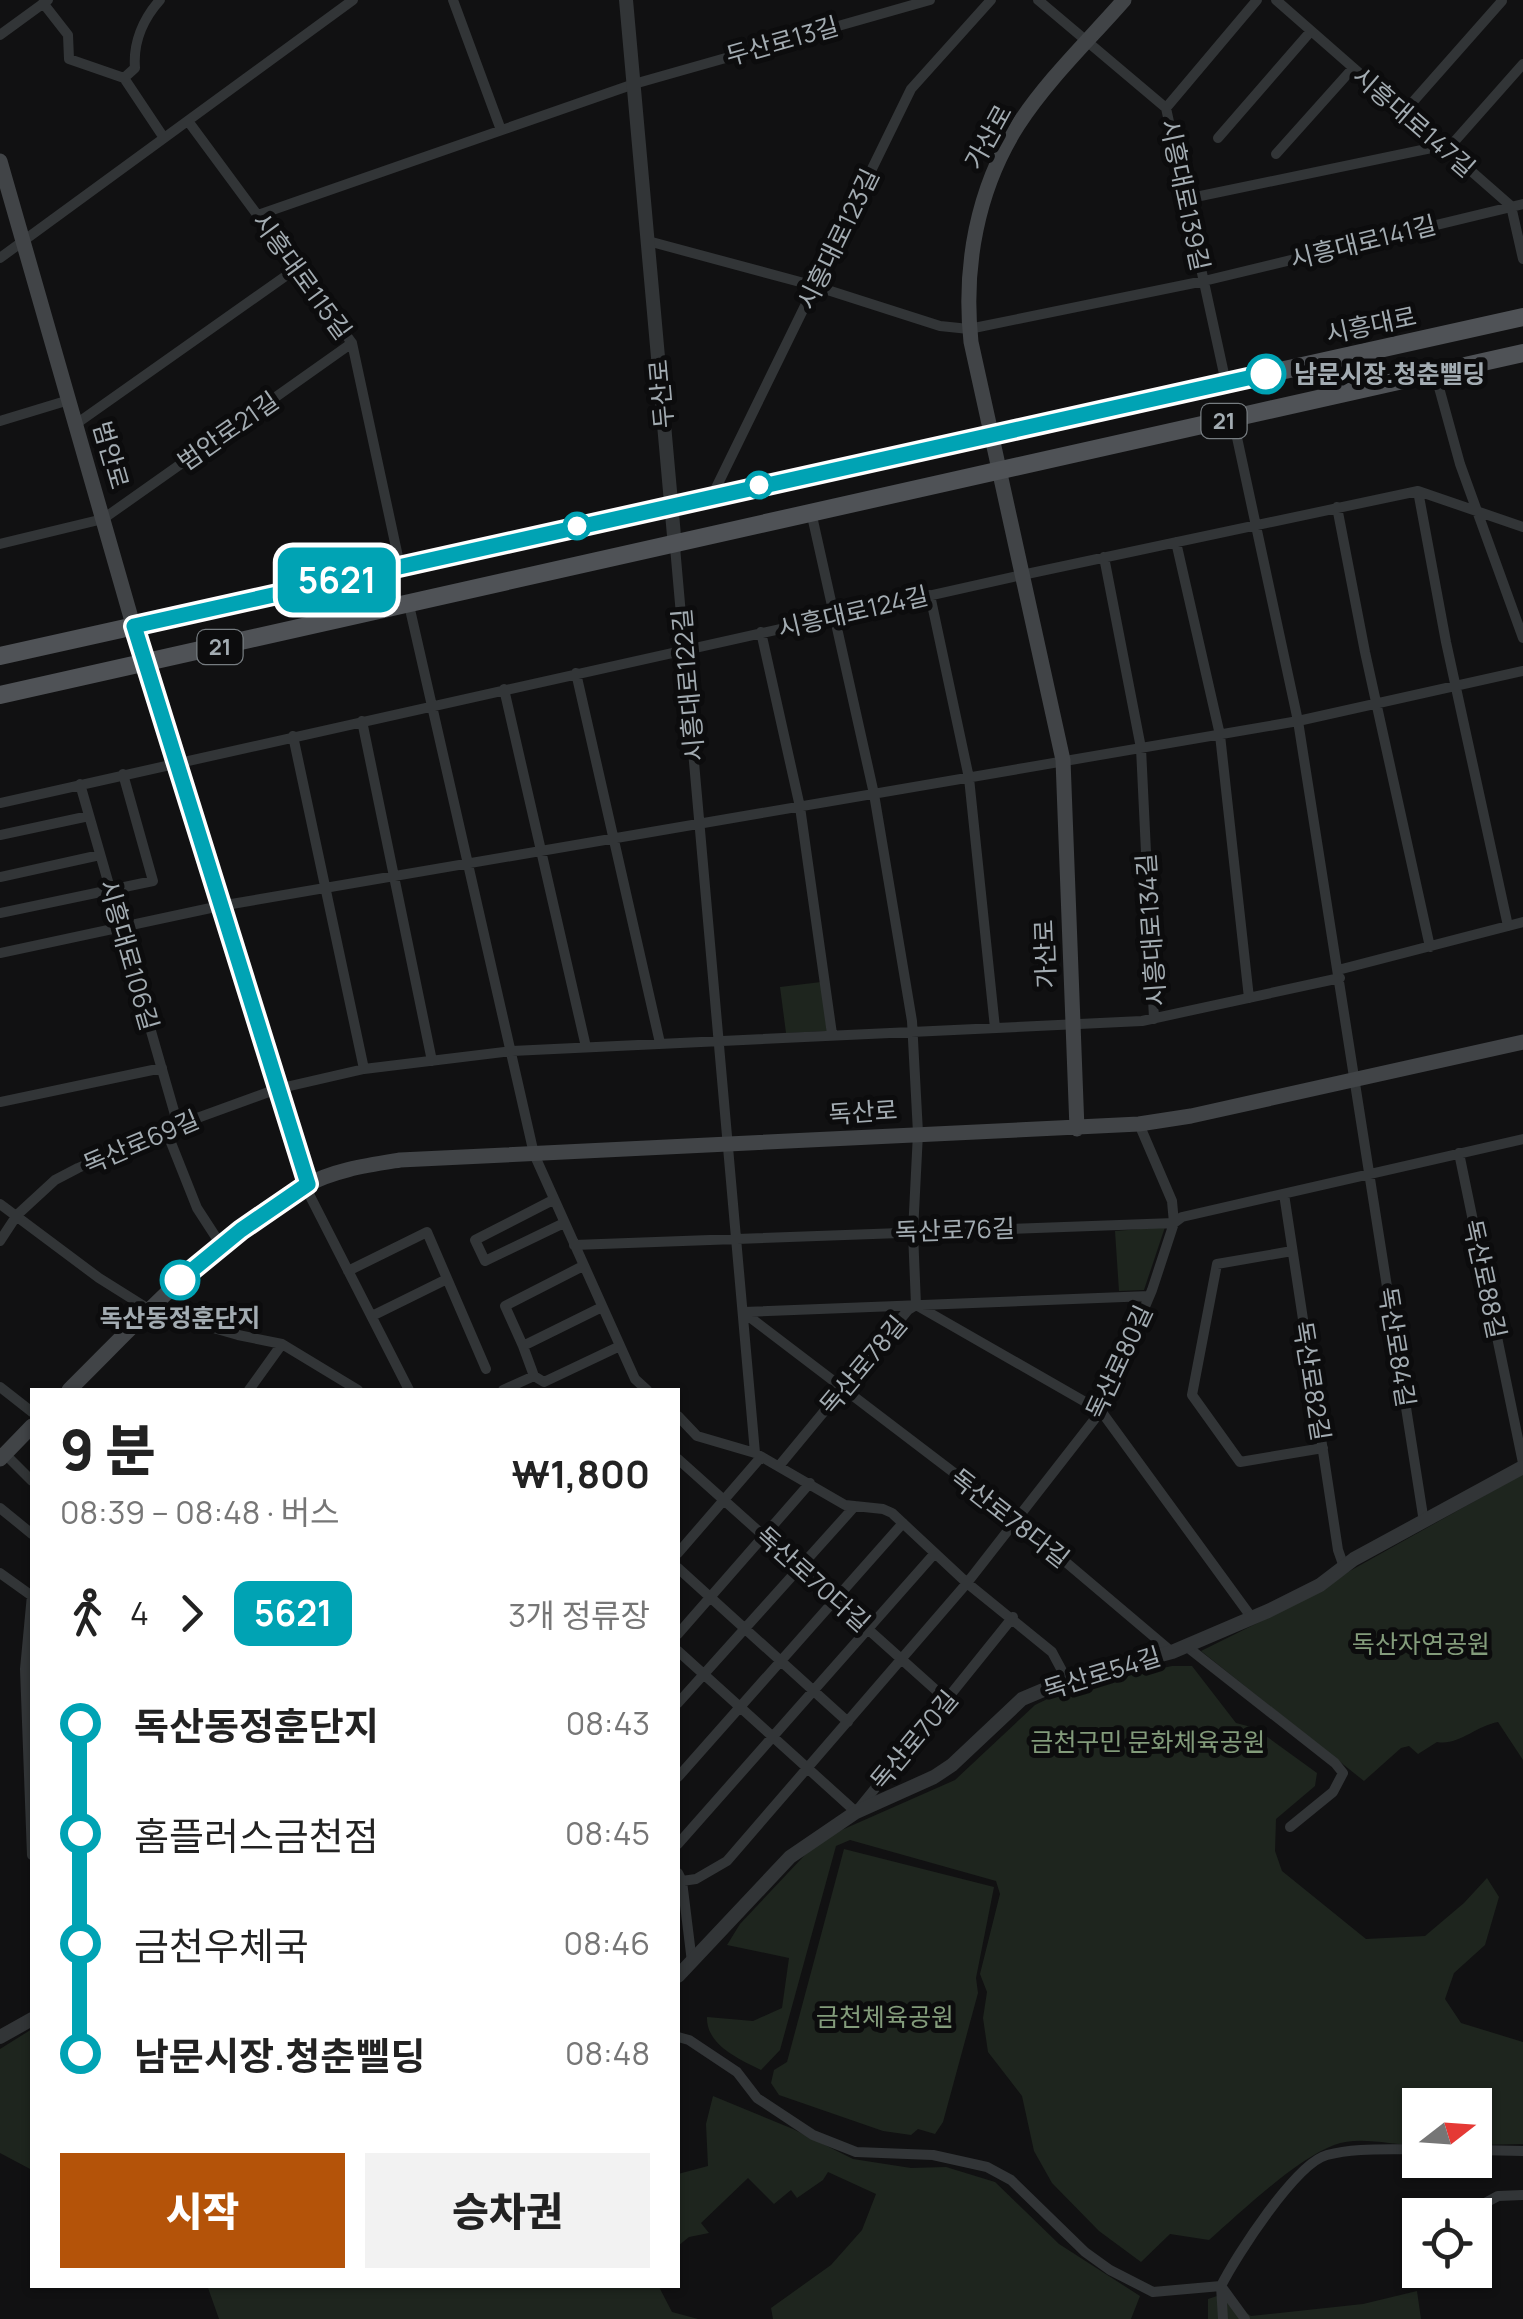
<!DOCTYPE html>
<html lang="ko">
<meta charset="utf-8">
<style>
:root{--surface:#fff;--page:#f2f2f2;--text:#222;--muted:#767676;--accent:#b45309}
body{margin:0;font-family:Manrope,"Noto Sans KR",sans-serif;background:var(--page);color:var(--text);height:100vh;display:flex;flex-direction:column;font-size:38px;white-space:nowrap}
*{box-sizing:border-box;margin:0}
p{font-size:32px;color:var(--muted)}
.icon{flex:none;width:55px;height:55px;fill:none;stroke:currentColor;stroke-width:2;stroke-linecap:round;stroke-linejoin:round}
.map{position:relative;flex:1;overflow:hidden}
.side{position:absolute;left:30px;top:1388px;width:650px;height:900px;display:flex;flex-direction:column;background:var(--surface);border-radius:0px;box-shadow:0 2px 8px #0004}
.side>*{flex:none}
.badge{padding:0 20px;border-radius:15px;font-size:35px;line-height:65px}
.needle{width:65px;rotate:73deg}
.fabs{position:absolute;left:1402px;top:2088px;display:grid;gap:20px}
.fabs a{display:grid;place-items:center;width:90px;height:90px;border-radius:0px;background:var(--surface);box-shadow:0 2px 8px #0004;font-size:50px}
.map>.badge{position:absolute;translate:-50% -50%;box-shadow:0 0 0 5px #fff}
.legs{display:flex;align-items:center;gap:15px;height:110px;padding:0 30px;font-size:32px}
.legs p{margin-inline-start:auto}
.summary{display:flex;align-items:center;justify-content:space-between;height:170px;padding:0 30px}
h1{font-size:55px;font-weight:800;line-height:75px}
.button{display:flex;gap:20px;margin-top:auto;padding:20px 30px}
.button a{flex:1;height:115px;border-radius:0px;background:var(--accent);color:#fff;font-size:40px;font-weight:800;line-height:115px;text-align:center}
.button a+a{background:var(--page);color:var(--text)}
ul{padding:0 30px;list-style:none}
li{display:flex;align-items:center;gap:35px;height:110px;font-size:38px}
li i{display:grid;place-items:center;width:15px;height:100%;margin:0 12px;background:currentColor}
li i::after{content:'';width:25px;height:25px;margin:-12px;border:8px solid;border-radius:50%;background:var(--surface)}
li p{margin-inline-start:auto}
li:first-child i{background:linear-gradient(#0000 50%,currentColor 0)}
li:last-child i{background:linear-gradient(currentColor 50%,#0000 0)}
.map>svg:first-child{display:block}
</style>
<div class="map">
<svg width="1523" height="2319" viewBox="0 0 1523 2319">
<rect width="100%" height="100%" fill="#111112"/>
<path fill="#1e251e" d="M821,982L827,1031L786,1033L780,987Z
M1165,1227L1144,1290L1119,1291L1115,1231Z
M1523,1474V1760L1498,1722C1476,1726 1458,1746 1437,1742L1418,1754L1409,1746L1401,1748L1364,1781L1201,1651L1318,1593L1348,1572Z
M1172,1666H1192L1236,1723L1255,1728L1317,1773L1315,1786L1276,1819L1275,1851L1282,1871L1366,1939L1425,1936L1464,1903L1487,1878L1499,1897L1485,1945L1454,1973L1445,1999L1461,2023L1523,2042V2144L1475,2145V2105H1420V2145C1393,2146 1360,2135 1334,2145C1295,2160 1241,2212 1209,2240L1170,2234L1141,2262L1099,2231L1052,2183L1034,2151L1022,2096L988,2052L983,2018L987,1992L980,1974L1000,1894L996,1881L850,1840L836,1846L780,2050L761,2070C739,2059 706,2045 707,2017L753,2021L782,2008L789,1958L727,1945L740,1924L819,1840L955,1780L1035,1705L1070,1688Z
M844,1849L994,1887L976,1978L978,1993L943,2122L935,2134L918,2129L911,2135L883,2131L779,2095L771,2083L774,2070L787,2062Z
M32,2029V2170L0,2153V2049Z
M713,2096L793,2129L853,2159L911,2168L946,2167L995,2182L1059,2244L1140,2296L1131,2319H773L771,2308L831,2265L862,2230L876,2194L828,2172L823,2180L797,2198L791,2190L774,2204L748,2178L701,2223L709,2233L689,2237L678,2246V2174L708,2166L706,2124Z
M207,2285H658L672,2312L698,2319H219Z
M1417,2291L1421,2319H1208V2299L1220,2295L1251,2316L1363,2304Z"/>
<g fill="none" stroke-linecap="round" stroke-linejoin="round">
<path stroke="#323537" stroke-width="10" d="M160,0C143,19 133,43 135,68L124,78L164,138
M453,0L501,130
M1038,0L1166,108L1226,383
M1276,0L1511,206L1523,259
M43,3L68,35L69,59L124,78
M0,35L48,0
M1166,108L1257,0
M1403,113L1502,1
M188,121L352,343L400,566
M1218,138L1311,31
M1446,151L1523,64
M1276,154L1353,68
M1186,199L1441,146
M258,215L634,84L930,0
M648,241L815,286L940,326L969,329L1204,281L1523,204
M0,258L353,0
M1435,373L1460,464L1523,638
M1233,419L1298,721L1424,1522
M0,421L69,400
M76,424L297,268
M1418,491L1446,642L1508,926
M712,496L911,89L991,0
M1337,507L1365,652L1430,947
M1176,542L1220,735L1249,998
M0,544L103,519L352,343
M675,547L755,1453
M1104,557L1141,748L1154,1019
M930,595L969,778L995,1028
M409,605L534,1154L635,1379L647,1390
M761,632L800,807L832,1034
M576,673L660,1043
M504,689L586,1047
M362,721L432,1061
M293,736L364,1069
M80,784L178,1125
M0,803L1022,575L1418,491L1523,527
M0,835L89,816
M0,877L100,855
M0,913L153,881L123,774
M0,953L220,906L1298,721L1523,671
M1338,970L1523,922
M0,1102L162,1068
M166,1130L197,1208L221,1245
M1459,1153L1523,1463
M307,1184L310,1196L409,1390
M1284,1194L1338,1550L1344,1567
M553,1200L475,1240L485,1261L564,1223
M0,1204L99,1278L150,1310L238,1335L282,1344L358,1390
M0,1241L17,1215L55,1180L78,1168L178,1125L277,1089L364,1069L512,1051L1142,1021L1340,978
M574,1245L1174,1223L1182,1217L1523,1139
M1292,1251L1217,1264L1192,1395L1240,1462L1323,1448
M348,1271L427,1232L486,1369
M916,1305L1101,1411L1252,1618
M743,1312L1016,1520L1172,1652
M744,1312L1149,1296
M372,1316L447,1279
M523,1346L505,1306L583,1266
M534,1376L523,1346L602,1307
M0,1387L32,1412
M249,1390L282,1344
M503,1390L534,1376L544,1382L620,1346
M678,1416L697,1436L755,1453L845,1505L883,1509L892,1513L967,1583L1052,1652L1067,1680
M5,1454L32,1481
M678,1459L947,1700
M779,1466L908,1310L916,1305L913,1232L918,1133L912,1021L874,794L812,516
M0,1508L32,1534
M678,1553L761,1457
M678,1568L848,1722
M0,1573L32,1596
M32,1595L25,1669L32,1855
M678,1634L810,1483
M1186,1646L1335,1763L1343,1773L1333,1792L1290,1827
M678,1651L856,1812L1013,1617
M678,1703L855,1506
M678,1777L903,1523
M678,1844L935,1553
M678,1873L682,1881L692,1962
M682,1881L696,1879L727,1861L967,1583L1101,1411L1152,1290L1174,1223L1172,1201L1139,1124
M678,2037L689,2040L737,2072L757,2098L813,2135L856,2152L933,2155L987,2167L1011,2180L1085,2252L1110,2270L1153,2292L1221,2286C1236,2256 1296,2163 1327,2155C1356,2147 1390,2150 1420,2149
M1475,2150L1523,2151
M1463,2215L1498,2196L1523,2195
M1428,2282L1433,2270
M1223,2319L1221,2286L1245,2319"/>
<path stroke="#323537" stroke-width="14" d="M626,0L675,547
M678,1976L790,1857L856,1812L934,1777L952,1765L1022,1699L1067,1680L1172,1652L1268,1611L1320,1585L1354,1559L1523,1467
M0,2037L32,2019"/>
<path stroke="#414447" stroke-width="15" d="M0,161L144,663L307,1184
M1077,1129L1063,760L971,342C963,267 977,189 1018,125C1047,80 1089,40 1124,0
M69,1390C142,1318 214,1237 305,1186C333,1170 369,1165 400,1160L1139,1124L1191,1116L1523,1042
M0,1459L32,1426"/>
<path stroke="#4f5256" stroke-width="18" d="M0,656L1523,317
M0,695C508,584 1015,466 1523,353"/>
</g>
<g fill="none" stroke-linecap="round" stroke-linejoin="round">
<g stroke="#fff" stroke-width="22">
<path id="line-1" d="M180,1280L241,1230L308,1184L134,626L1266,374"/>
</g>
<use href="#line-1" stroke="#00a3b4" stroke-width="15"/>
</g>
<g fill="#fff" stroke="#00a3b4" stroke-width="5">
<circle cx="1266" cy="374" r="18"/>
<circle cx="759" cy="485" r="12"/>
<circle cx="577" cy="526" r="12"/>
<circle cx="180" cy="1280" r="18"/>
</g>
<g text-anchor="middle" stroke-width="10" stroke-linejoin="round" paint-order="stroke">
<g fill="#0c0c0d" stroke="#767c80" stroke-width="2.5">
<rect x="1201.5" y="404" width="45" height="34" rx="8"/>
<rect x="197.5" y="630" width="45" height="34" rx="8"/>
</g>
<g font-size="22" font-weight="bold" fill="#a3acb2">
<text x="1224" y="429">21</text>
<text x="220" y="655">21</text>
</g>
<g font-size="25" fill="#a3acb2" stroke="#0c0c0d">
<text transform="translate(782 41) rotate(-16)" y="9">두산로13길</text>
<text transform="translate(1414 122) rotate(41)" y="9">시흥대로147길</text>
<text transform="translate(988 137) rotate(-61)" y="9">가산로</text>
<text transform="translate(1185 195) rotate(78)" y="9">시흥대로139길</text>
<text transform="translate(838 239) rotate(-64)" y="9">시흥대로123길</text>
<text transform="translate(1363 242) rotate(-14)" y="9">시흥대로141길</text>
<text transform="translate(302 276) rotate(54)" y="9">시흥대로115길</text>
<text transform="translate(1371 325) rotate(-12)" y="9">시흥대로</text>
<text transform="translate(661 394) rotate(-95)" y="9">두산로</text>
<text transform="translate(228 431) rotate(-35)" y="9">범안로21길</text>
<text transform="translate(111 455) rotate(74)" y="9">범안로</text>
<text transform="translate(853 612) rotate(-13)" y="9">시흥대로124길</text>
<text transform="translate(688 685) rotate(-95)" y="9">시흥대로122길</text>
<text transform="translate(1151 930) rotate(-94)" y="9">시흥대로134길</text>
<text transform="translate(1045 954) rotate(-92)" y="9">가산로</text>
<text transform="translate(129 955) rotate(74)" y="9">시흥대로106길</text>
<text transform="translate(863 1112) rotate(-4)" y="9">독산로</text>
<text transform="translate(141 1142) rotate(-23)" y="9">독산로69길</text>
<text transform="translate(955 1230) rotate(-2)" y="9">독산로76길</text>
<text transform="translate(1485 1279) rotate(78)" y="9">독산로88길</text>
<text transform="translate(1397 1347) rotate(81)" y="9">독산로84길</text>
<text transform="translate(1119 1362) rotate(-65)" y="9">독산로80길</text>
<text transform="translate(863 1365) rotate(-50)" y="9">독산로78길</text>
<text transform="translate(1312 1381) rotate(81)" y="9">독산로82길</text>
<text transform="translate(1010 1518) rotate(38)" y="9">독산로78다길</text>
<text transform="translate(813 1579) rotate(42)" y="9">독산로70다길</text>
<text transform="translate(1102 1673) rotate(-17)" y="9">독산로54길</text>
<text transform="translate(914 1740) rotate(-50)" y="9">독산로70길</text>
</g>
<g font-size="25" font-weight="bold" fill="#a3acb2" stroke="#0c0c0d" text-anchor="start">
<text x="1294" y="383">남문시장.청춘삘딩</text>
<text x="180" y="1327" text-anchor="middle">독산동정훈단지</text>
</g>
<g font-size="25" fill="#839c7b" stroke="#0c0c0d">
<text x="1421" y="1653">독산자연공원</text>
<text x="1148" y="1751">금천구민 문화체육공원</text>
<text x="885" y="2026">금천체육공원</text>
</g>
</g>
</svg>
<div class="fabs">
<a><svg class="needle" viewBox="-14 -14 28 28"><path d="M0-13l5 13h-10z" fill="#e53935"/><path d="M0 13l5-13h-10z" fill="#767676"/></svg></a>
<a><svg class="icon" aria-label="locate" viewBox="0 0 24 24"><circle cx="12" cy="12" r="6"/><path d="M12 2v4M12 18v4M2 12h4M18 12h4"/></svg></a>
</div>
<b class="badge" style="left:337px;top:580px;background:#00a3b4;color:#fff">5621</b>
<section class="side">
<div class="summary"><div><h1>9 분</h1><p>08:39 – 08:48 · 버스</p></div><b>₩1,800</b></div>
<div class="legs"><svg class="icon" aria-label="walk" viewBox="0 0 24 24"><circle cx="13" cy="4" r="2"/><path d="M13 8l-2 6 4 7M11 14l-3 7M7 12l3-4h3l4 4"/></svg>4<svg class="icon" aria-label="forward" viewBox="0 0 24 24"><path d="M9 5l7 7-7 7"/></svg><b class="badge" style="background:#00a3b4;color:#fff">5621</b><p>3개 정류장</p></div>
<ul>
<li><i style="color:#00a3b4"></i><b>독산동정훈단지</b><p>08:43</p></li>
<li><i style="color:#00a3b4"></i><span>홈플러스금천점</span><p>08:45</p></li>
<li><i style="color:#00a3b4"></i><span>금천우체국</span><p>08:46</p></li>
<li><i style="color:#00a3b4"></i><b>남문시장.청춘삘딩</b><p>08:48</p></li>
</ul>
<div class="button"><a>시작</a><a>승차권</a></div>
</section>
</div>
